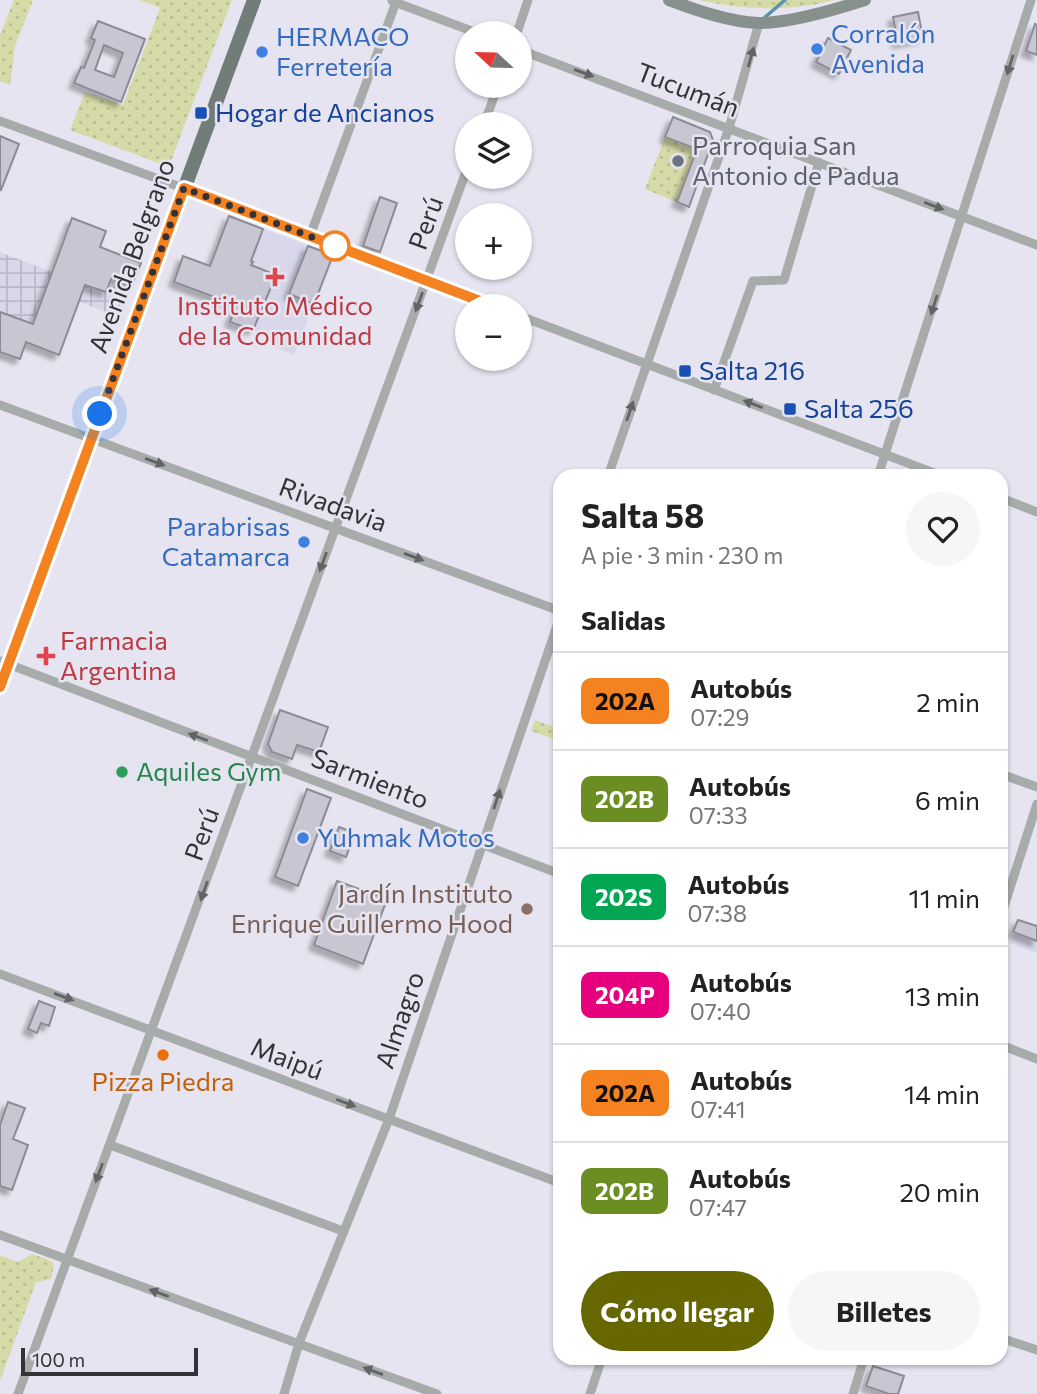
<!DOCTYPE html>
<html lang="es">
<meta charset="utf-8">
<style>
:root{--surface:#fff;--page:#f6f6f6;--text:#222;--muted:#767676;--line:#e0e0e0;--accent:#676702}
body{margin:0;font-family:Commissioner,sans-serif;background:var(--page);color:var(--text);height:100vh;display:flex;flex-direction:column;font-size:26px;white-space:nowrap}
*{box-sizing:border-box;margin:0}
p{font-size:23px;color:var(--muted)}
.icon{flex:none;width:38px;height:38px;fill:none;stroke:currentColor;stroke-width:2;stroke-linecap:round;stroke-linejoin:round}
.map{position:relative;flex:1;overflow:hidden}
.panel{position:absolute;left:553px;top:469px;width:455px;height:896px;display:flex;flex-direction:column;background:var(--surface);border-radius:21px;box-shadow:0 2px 5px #0004}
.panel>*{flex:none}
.badge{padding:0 14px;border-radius:10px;font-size:24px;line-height:46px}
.needle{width:46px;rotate:292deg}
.tools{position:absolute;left:455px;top:21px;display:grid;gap:14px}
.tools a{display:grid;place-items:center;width:77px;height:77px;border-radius:50%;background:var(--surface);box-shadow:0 2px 5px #0004;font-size:35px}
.scale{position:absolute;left:21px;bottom:18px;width:177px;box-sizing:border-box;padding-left:7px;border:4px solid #333337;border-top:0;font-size:19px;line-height:24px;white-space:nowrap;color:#333337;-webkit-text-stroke:5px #e5e4f0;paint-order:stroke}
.you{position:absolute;width:35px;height:35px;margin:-18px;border:5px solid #fff;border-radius:50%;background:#1a73e8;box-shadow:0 0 0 10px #1a73e833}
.map>.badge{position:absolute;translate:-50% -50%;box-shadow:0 0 0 4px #fff}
h2{padding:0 28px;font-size:26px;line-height:63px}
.round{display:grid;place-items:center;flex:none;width:74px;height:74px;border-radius:37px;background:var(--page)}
.summary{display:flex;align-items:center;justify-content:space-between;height:119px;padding:0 28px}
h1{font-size:33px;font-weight:700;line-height:52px}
.action{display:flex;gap:14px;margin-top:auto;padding:14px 28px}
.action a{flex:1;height:80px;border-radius:42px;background:var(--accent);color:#fff;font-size:28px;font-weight:700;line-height:80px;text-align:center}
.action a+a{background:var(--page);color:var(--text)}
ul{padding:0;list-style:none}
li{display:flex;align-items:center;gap:21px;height:98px;padding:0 28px;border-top:2px solid var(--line)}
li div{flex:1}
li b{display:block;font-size:26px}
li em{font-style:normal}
li .badge{min-width:77px;font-weight:700;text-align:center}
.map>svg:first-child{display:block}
</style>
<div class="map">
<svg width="1037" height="1394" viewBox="0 0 1037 1394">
<defs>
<pattern id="industrial-grid" width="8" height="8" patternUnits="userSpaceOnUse" patternTransform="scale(1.75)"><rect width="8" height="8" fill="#d8d7e9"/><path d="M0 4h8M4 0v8" fill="none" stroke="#bab9c8"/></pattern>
<pattern id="grass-dots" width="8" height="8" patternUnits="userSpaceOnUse" patternTransform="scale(1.75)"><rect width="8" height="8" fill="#d6daa7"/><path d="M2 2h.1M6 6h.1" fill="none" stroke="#b8bc90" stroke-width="1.8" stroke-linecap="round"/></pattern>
<filter id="shadow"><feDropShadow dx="-5" dy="5" stdDeviation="2" flood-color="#0004"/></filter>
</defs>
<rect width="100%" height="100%" fill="#e5e4f0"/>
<path fill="#d8d7e9" d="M245,222L333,255L294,355L270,345L272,337L230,322L236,305L217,298Z
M1018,920L1037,926V953L1010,943Z"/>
<path fill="url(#industrial-grid)" d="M72,218L106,231L100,247L141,263L120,317L79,302L59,355L26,342L20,359L0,352V252L52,272Z"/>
<path fill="url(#grass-dots)" d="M14,0H33L15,46L10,85L0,81V35Z
M140,0H232L171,161L164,165L70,130L85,92L123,105L160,8Z
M698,0H834C789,12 744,10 698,0Z
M665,137L697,149L677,202L645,189Z
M535,720L560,729V741L531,731Z
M32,1254L49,1260L54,1264L51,1279L36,1282L0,1381V1255L18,1262Z"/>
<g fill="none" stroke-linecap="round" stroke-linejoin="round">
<path stroke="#5a93ad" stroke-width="3.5" d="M763,19L785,0"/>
</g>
<path fill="#c7c6d2" stroke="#8b8a95" stroke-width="2" fill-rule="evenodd" filter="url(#shadow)" d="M918,12L923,38L898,43L893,17Z
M98,21L145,39L121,102L74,83L81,67L84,68L95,40L91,38ZM104,45L123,53L114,77L95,70Z
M1035,24L1037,25V55L1026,51Z
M828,38L851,50L839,74L816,62Z
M673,117L710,132L713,140L689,207L677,202L697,149L665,137Z
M0,136L19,144L1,190H0Z
M380,197L397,203L380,252L363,246Z
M229,216L263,229L251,261L253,262L251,265L276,275L253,330L230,322L236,305L174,282L183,256L210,266Z
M72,218L106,231L100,247L141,263L132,285L112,277L106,292L85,285L59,355L26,342L20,359L0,352V312L33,324Z
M308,246L333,255L314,304L289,294Z
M280,710L328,727L319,752L297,745L292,759L272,752L268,744Z
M307,789L331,798L298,886L275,877Z
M339,827L355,833L346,857L330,851Z
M337,881L387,899L363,964L314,945Z
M1018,920L1037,926V941L1013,932Z
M39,1001L55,1007L49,1026L41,1023L37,1033L28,1029Z
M8,1102L25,1108L13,1139L28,1145L12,1190L0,1186V1125Z
M873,1366L904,1376L898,1394H889L866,1386Z"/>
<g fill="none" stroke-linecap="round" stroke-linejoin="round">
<path stroke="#a7acab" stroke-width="9" d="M392,1L477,33
M517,33L528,0
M520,50L1037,245
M0,121L183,188L494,306
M484,124L498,86
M310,236L396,2
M520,316L942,476
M714,390L753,281L784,280L819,162
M0,405L560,611
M608,476L729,128L759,23
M878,476L1031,0
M1001,498L1037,512
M0,661L560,874
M1001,774L1037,787
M1001,916L1037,804
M0,974L560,1183
M1001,1045L1037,1059
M110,1145L343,1231
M0,1235L437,1394
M1001,1338L1037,1350
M18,1394L467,169
M284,1394L299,1343L389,1119L560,617
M590,1394L602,1358
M853,1394L864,1358"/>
<path stroke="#88908e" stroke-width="12" d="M669,0C696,10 729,22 759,23C788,23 837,9 865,0"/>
<path stroke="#727c79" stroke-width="14" d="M0,687L254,0"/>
</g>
<defs><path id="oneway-solid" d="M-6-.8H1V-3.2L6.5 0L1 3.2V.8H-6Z" transform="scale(1.75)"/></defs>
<g fill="#616365">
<use href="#oneway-solid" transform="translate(751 57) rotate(-74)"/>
<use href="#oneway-solid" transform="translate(1010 65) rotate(107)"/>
<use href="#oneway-solid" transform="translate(584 73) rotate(20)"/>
<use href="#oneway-solid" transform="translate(934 206) rotate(21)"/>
<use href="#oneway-solid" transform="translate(419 302) rotate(110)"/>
<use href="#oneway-solid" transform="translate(934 305) rotate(108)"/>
<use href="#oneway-solid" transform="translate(753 404) rotate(-159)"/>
<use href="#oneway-solid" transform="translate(630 411) rotate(-71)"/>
<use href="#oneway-solid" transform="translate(155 462) rotate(20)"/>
<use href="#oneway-solid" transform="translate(414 557) rotate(20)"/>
<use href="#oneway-solid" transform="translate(323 562) rotate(110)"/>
<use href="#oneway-solid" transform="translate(198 737) rotate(-159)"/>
<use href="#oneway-solid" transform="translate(497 799) rotate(-72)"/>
<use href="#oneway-solid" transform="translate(204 891) rotate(110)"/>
<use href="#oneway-solid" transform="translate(64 997) rotate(20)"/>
<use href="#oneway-solid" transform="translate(346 1103) rotate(21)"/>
<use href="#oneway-solid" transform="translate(99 1173) rotate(110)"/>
<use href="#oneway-solid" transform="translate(159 1293) rotate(-160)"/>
<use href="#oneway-solid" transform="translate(373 1371) rotate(-160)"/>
</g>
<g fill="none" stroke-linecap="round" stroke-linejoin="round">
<g stroke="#fff" stroke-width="16">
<path id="line" d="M0,687L184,188L493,306"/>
</g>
<use href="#line" stroke="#f58220" stroke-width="10"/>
<path stroke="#333337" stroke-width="7" stroke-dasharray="0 12.6" d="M100,414L184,188L335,246"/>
</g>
<g fill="#3f7fe0" stroke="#e5e4f0" stroke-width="2.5">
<circle cx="817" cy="49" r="7"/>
<circle cx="262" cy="52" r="7"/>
<circle cx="304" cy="542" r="7"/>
<circle cx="303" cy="838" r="7"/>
</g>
<g fill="#1a4fb4" stroke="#e5e4f0" stroke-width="2.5">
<rect x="194" y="106" width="14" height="14" rx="3.5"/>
<rect x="678" y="364" width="14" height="14" rx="3.5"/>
<rect x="783" y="402" width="14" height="14" rx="3.5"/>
</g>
<circle fill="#6b7280" stroke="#e5e4f0" stroke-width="2.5" cx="678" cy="161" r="7"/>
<circle fill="#fff" stroke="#f58220" stroke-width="3.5" cx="335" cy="246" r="14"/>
<g fill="#e0444e" stroke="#e5e4f0" stroke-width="2.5">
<path d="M271.5 266.5h7v7h7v7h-7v7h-7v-7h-7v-7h7z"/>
<path d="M42.5 645.5h7v7h7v7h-7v7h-7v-7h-7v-7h7z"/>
</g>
<circle fill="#2e9e5b" stroke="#e5e4f0" stroke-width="2.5" cx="122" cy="772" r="7"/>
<circle fill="#8d6e63" stroke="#e5e4f0" stroke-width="2.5" cx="527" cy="909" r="7"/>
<circle fill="#e8710a" stroke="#e5e4f0" stroke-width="2.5" cx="163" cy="1055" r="7"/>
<g text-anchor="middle" stroke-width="5" stroke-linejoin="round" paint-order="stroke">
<g font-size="26" fill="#366cbe" stroke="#e5e4f0" text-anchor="start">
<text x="831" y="43">Corralón<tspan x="831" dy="30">Avenida</tspan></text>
<text x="276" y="46">HERMACO<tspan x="276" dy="30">Ferretería</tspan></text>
<text x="290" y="536" text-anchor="end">Parabrisas<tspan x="290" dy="30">Catamarca</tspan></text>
<text x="317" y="847">Yuhmak Motos</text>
</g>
<g font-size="26" fill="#333337" stroke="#e5e4f0">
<text transform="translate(688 90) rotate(21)" y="9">Tucumán</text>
<text transform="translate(426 223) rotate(-70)" y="9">Perú</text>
<text transform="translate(132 256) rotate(-70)" y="9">Avenida Belgrano</text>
<text transform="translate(333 505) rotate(20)" y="9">Rivadavia</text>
<text transform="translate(370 779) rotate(21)" y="9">Sarmiento</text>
<text transform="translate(202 834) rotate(-70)" y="9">Perú</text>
<text transform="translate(400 1020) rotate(-71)" y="9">Almagro</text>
<text transform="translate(287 1059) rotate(21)" y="9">Maipú</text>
</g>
<g font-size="26" fill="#164399" stroke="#e5e4f0" text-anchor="start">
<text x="215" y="122">Hogar de Ancianos</text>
<text x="699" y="380">Salta 216</text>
<text x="804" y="418">Salta 256</text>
</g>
<g font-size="26" fill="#5b616d" stroke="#e5e4f0" text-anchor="start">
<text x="692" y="155">Parroquia San<tspan x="692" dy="30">Antonio de Padua</tspan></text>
</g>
<g font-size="26" fill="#be3a42" stroke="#e5e4f0">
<text x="275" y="315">Instituto Médico<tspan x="275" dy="30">de la Comunidad</tspan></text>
<text x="60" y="650" text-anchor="start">Farmacia<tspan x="60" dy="30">Argentina</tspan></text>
</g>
<g font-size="26" fill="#27864d" stroke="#e5e4f0" text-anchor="start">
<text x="136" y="781">Aquiles Gym</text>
</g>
<g font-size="26" fill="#785e54" stroke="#e5e4f0" text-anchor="end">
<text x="513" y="903">Jardín Instituto<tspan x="513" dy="30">Enrique Guillermo Hood</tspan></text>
</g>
<g font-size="26" fill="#c56008" stroke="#e5e4f0">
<text x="163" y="1091">Pizza Piedra</text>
</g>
</g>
</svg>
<div class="tools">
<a><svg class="needle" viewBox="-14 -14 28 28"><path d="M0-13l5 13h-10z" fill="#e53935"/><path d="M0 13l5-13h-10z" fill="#767676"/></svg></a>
<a><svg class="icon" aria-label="layers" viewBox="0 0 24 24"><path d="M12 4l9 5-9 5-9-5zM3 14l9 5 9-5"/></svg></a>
<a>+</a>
<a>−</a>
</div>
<div class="scale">100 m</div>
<div class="you" style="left:100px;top:414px"></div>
<section class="panel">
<div class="summary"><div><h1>Salta 58</h1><p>A pie · 3 min · 230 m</p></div><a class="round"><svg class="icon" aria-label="heart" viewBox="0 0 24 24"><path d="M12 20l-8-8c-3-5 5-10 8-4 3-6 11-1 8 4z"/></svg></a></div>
<h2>Salidas</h2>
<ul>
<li><span class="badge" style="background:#f58220;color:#111">202A</span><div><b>Autobús</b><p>07:29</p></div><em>2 min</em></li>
<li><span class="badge" style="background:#6b8e23;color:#fff">202B</span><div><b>Autobús</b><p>07:33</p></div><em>6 min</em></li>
<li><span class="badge" style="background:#00a651;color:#fff">202S</span><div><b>Autobús</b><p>07:38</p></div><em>11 min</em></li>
<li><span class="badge" style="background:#e6007e;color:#fff">204P</span><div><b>Autobús</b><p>07:40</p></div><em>13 min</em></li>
<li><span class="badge" style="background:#f58220;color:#111">202A</span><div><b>Autobús</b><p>07:41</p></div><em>14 min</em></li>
<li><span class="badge" style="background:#6b8e23;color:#fff">202B</span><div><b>Autobús</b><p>07:47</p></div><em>20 min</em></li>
</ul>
<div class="action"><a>Cómo llegar</a><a>Billetes</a></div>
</section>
</div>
